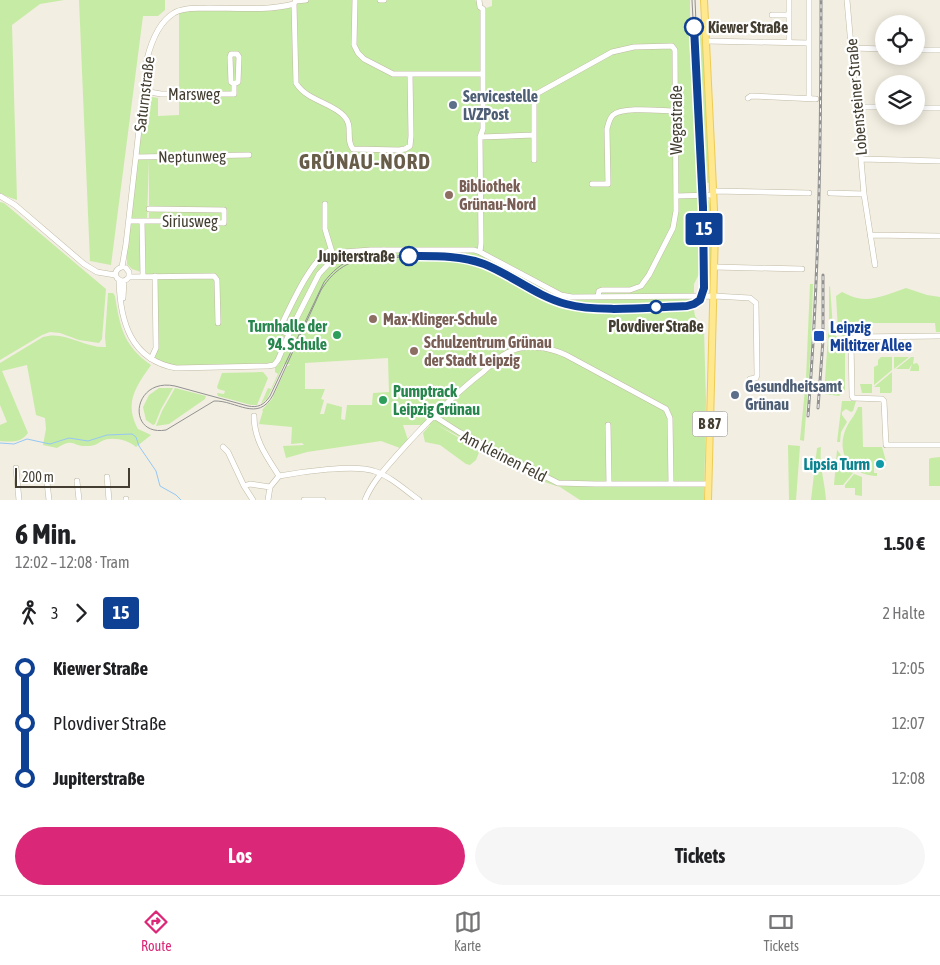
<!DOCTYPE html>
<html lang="de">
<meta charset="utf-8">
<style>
:root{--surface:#fff;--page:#f6f6f6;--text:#202124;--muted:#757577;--line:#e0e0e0;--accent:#db2777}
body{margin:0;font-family:"Asap Condensed",sans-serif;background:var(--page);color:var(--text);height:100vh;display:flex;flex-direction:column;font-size:19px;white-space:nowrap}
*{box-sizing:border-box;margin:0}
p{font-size:16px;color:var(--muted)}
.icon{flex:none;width:28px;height:28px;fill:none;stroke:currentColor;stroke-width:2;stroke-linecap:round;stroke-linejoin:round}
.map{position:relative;height:500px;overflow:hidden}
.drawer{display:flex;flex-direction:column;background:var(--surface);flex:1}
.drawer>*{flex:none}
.badge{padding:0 10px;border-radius:4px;font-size:18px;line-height:32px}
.tools{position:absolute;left:875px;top:15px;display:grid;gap:10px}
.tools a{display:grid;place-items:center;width:50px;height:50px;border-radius:50%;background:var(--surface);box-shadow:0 2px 12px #0003;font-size:25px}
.scale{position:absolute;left:15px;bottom:12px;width:115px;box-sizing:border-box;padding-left:5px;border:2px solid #433e31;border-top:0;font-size:14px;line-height:18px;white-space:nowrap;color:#433e31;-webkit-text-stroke:4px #fff;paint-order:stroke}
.map>.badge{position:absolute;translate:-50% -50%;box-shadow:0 0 0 2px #fff}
.legs{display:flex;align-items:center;gap:8px;height:55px;padding:0 15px;font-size:16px}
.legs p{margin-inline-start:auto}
.summary{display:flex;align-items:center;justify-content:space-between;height:85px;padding:0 15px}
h1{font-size:28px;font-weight:700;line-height:38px}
.primary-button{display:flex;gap:10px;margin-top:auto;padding:10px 15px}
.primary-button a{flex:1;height:58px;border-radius:30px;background:var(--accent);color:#fff;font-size:20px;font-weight:700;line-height:58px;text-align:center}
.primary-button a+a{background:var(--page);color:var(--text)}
ul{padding:0 15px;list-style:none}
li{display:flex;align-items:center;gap:18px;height:55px;font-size:19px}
li i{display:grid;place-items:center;width:8px;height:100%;margin:0 6px;background:currentColor}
li i::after{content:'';width:12px;height:12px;margin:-6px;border:4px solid;border-radius:50%;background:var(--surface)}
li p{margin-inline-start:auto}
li:first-child i{background:linear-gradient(#0000 50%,currentColor 0)}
li:last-child i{background:linear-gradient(currentColor 50%,#0000 0)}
.dock{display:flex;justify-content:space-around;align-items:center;height:70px;border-top:1px solid var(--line);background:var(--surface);font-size:14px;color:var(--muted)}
.dock a{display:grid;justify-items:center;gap:2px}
.dock .selected{color:var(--accent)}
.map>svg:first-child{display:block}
</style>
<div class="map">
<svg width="940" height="500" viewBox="0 0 940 500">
<rect width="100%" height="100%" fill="#f2eee1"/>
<path fill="#c6eba5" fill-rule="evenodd" d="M0,0H64L40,4L12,25L17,200L0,194Z
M79,0H165V10L158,16H143L111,265L90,261Z
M306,0H475L483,9L492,6V0H690V23H691L690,39L693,36L701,183H697V185H701V193H698L700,206L701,264L700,272L694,284V310L695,316L704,330L706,401L704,500H580L560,487L547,483L437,425L480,450L476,460L470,465L466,464L440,445L425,442L423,433L430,425H403L408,440L400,448L381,441L307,452L286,458L283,446L304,445L302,443L291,444L292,427L259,424L263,411L262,410L272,399L287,366H288L290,364H284L267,399L261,404L268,388L271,389L278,374L275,372V368L279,364L176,368L151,359L156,347L155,277L143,276L142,221L149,220V159L147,218L141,219V272L132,269L127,264V249L145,96L158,98V116L179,115V11L280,8ZM388,358L389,392L373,393L372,405H347L345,420L341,419L342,407L327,403L324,414H320L324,400L321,399L325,389H305V363Z
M698,35H701L704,48L710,183H705Z
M706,197C717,204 710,271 709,286H708Z
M0,202L4,203L106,289L102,339L99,343L79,340L60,333L50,332L42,335L0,360Z
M810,284H813L811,345L804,441L800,440L806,379Z
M830,286L833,329L835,335L845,344V390L839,396L824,394L829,322V287Z
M906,288L927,295L940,297V332H936L935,323H857C850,325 850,332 849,339L841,335L838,330L836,296L842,292C847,294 852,297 857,298C873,302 891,293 906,288Z
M108,293H113L115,296C120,328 124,346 151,365C135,388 124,403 138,429L151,435L136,447C129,440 111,436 102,441C97,444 94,446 87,446C72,447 75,437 57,448L43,445L46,429L45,418L36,415L27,365L2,371L28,433C21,443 11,442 0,441V425L7,422L0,405V363L43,337C64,330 84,348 106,347L105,337Z
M881,357H892V370L874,385V367L878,365V360Z
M894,357H909L894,369Z
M911,357H914L913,364L917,363L919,366V371H910L912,364L909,369H896Z
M261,372H263L268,378L257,405H251L218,396L217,393L224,394L225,391L218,389L217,387L222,373Z
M892,372V391L891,393H880V387H874Z
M860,384H872V393H862Z
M159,388H173L161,409L155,424L153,425L146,420L143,407L149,395Z
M175,388L206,396L205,399L169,424L156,426L162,411Z
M842,401H856L853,411L851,412L846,409L842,412V415L847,422L841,432L840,442H837Z
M858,407H862L863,447H882L886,461H874V473H877V476C853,476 836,456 845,431C848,422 855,416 858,407Z
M788,445L800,446L796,500H789Z
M821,447C819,466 825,482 826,500H811L817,448Z
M837,450C844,457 844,466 853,473L843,485H834Z
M940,457V486H929V459L931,458Z
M854,474L862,477V496L855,495V488H845V485Z"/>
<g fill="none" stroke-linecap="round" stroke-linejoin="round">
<path stroke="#96c7f6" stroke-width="1" d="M0,443L14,444L27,439L50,444L69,438L88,441L107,435L132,434L136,437L139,446L156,471L160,486L176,495L181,500"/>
<g stroke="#c0baa6" stroke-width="6">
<path id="minor" d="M296,0L294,4L296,83C307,101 331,102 344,116C354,126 345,140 353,149L399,150L405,149L410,146L411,136L410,74
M355,0L354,45L358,53L364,59L393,74H483
M380,0H384
M479,0L480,7L483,9V129L480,137L481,243L480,252
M847,0L864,194L875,265
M296,1L306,0
M772,15H789
M706,41L809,43
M789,43V0
M852,48L884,49
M916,50H940
M144,91L161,94H234V84L231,82L230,57L231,54H237L239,57L238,82L234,84
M748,98L751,96L816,99
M809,98V0
M857,107H884
M916,108H940
M480,137L534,135
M136,157L249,155
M861,159L940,161
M534,160V101L538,93L612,52L634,47L672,46L675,50L676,211L673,228L649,275L641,286L630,290H602L599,291L598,297
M592,184H608L607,129C608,125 609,119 613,115C623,106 662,111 676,111
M713,191L809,193
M830,193L864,194
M0,196L15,205L84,264L97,272L115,275
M676,196L713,195
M325,204V229L332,252
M129,221H192L196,222L224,223V210L149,209
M142,221L143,276
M870,235L940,236
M122,267L126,244L147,59C151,43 159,22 174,13C183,7 198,9 208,8C236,8 267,11 294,4
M122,267C116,269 114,273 117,278C121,282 125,282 129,277V272L126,268
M714,267L802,269
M129,277L214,276L217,280L218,323
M119,280C120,322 131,360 176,368L268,366L274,365L278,360L291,329L319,274L335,257L344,252L371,250H474L480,252L561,295L572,297L714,296L750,298L756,303L757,375L756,378L750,379
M123,298L124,281
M289,334L279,330C289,310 311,258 331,250
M940,336L855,337L851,341L852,396L853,398L882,399L884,401L886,445H940
M151,359L156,348L155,276
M254,416C254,440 267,457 279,476
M434,416L459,432L558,483L596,484H708
M608,425L609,484
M223,447L228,452L244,486
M16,468L19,500
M279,476C300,472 355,464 374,471C390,476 405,490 419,500
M107,477L109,500
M77,481L79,500
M47,482L49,500
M126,499V500
M253,500L244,486L250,484L270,487
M268,500L270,487L279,476
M304,500H323
M365,500C372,482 386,468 398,454C424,425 452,396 483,372C490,366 498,357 507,353C524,343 549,347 566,355L666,409L670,418L671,484"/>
</g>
<g stroke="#edcc54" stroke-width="8">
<path id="major" d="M704,0L715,230L708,500"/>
</g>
<use href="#minor" stroke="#fff" stroke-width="5"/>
<use href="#major" stroke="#ffe88d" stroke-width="6"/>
<path stroke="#929292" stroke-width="1" d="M692,0L703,207L704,288C702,301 695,306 682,307C648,307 600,313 568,304C538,297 514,276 486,265C457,253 426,256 395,256C382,256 367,255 354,259C341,263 332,272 324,282L270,396C264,405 258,408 248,406L175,386C132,377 126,437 166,430L214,401C236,400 258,423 273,395L321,290C328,279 336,270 348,264C371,254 455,256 479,265C506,274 529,294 557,304C589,315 625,310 658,309C669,309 682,311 692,308C698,306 703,301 705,295C709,282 706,246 706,231C705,154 698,77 695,0"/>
<g stroke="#929292" stroke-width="3">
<path id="rail" d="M818,408L823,340V275
M808,416C819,278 821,139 821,0"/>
</g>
<use href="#rail" stroke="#fff" stroke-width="1" stroke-dasharray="4" stroke-linecap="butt"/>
</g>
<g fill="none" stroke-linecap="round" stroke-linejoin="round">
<g stroke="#fff" stroke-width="11">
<path id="line-1" d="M409,256C434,256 460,255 484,264C512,275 536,296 566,304C599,313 652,307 687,306L694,304L700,300L704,288L703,207L694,27"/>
</g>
<use href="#line-1" stroke="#0e4094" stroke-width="8"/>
</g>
<g fill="#fff" stroke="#0e4094" stroke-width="2.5">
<circle cx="694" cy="27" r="9"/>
<circle cx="409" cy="256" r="9"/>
<circle cx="656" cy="307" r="6"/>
</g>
<g fill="#5c6f8a" stroke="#fff" stroke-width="2">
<circle cx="453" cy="105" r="5"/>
<circle cx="735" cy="395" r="5"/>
</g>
<g fill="#8d6e63" stroke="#fff" stroke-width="2">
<circle cx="449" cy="195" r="5"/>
<circle cx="373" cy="319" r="5"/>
<circle cx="414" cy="351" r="5"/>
</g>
<g fill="#2e9e5b" stroke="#fff" stroke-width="2">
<circle cx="337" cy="335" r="5"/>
<circle cx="383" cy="400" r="5"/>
</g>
<rect fill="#1a4fb4" stroke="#fff" stroke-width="2" x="813" y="330" width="12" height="12" rx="2.5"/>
<circle fill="#0f9aa8" stroke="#fff" stroke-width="2" cx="880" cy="464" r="5"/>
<g text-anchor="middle" stroke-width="4.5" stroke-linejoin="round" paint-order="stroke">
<rect fill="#fff" stroke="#7b786f" stroke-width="1" x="692.5" y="411.5" width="35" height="25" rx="4"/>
<g font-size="15" font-weight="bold" fill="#433e31">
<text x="710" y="429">B 87</text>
</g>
<g font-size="16" font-weight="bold" fill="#433e31" stroke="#fff" text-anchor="start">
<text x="708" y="33">Kiewer Straße</text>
<text x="395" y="262" text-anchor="end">Jupiterstraße</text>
<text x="656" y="332" text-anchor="middle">Plovdiver Straße</text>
</g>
<g font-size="16" fill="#433e31" stroke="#fff">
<text transform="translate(144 94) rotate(-83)" y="6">Saturnstraße</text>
<text x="194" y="100">Marsweg</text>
<text transform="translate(856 97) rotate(-95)" y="6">Lobensteiner Straße</text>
<text transform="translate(676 120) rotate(-90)" y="6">Wegastraße</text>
<text transform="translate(192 156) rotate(-1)" y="6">Neptunweg</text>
<text x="190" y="227">Siriusweg</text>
<text transform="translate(504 456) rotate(27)" y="6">Am kleinen Feld</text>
</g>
<g font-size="16" font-weight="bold" fill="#4e5e75" stroke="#fff" text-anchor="start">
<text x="463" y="102">Servicestelle<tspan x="463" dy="18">LVZPost</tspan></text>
<text x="745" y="392">Gesundheitsamt<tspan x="745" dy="18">Grünau</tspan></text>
</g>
<g font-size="16" font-weight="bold" fill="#785e54" stroke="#fff" text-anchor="start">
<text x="459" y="192">Bibliothek<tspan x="459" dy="18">Grünau-Nord</tspan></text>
<text x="383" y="325">Max-Klinger-Schule</text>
<text x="424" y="348">Schulzentrum Grünau<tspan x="424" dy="18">der Stadt Leipzig</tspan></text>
</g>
<g font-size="16" font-weight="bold" fill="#27864d" stroke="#fff" text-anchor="end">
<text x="327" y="332">Turnhalle der<tspan x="327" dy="18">94. Schule</tspan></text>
<text x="393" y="397" text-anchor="start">Pumptrack<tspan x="393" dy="18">Leipzig Grünau</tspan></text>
</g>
<g font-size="16" font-weight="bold" fill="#164399" stroke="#fff" text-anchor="start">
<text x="830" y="333">Leipzig<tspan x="830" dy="18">Miltitzer Allee</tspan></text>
</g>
<g font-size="16" font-weight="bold" fill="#0d838f" stroke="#fff" text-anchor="end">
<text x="870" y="470">Lipsia Turm</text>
</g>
<g font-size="21" font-weight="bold" letter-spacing="1" fill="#675d48" stroke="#fff">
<text x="365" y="169">GRÜNAU-NORD</text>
</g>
</g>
</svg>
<div class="tools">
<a><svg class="icon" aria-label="locate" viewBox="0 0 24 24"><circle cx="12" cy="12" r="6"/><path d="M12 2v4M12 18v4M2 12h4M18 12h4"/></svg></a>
<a><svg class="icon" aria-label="layers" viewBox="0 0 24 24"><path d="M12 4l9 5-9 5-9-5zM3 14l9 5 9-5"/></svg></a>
</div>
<div class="scale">200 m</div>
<b class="badge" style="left:704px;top:229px;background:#0e4094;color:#fff">15</b>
</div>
<section class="drawer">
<div class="summary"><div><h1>6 Min.</h1><p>12:02 – 12:08 · Tram</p></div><b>1.50 €</b></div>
<div class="legs"><svg class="icon" aria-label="walk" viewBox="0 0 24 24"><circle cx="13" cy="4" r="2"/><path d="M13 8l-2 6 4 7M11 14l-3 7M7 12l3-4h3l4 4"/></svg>3<svg class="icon" aria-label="forward" viewBox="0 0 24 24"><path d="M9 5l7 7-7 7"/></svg><b class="badge" style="background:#0e4094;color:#fff">15</b><p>2 Halte</p></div>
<ul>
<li><i style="color:#0e4094"></i><b>Kiewer Straße</b><p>12:05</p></li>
<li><i style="color:#0e4094"></i><span>Plovdiver Straße</span><p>12:07</p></li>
<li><i style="color:#0e4094"></i><b>Jupiterstraße</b><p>12:08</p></li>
</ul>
<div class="primary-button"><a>Los</a><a>Tickets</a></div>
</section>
<nav class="dock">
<a class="selected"><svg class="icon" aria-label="directions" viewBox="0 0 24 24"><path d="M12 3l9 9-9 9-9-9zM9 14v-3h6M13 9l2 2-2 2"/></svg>Route</a>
<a><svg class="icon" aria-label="map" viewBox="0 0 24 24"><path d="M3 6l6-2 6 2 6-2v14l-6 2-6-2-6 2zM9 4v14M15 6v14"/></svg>Karte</a>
<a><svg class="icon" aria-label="tickets" viewBox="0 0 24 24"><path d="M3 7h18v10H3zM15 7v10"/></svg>Tickets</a>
</nav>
